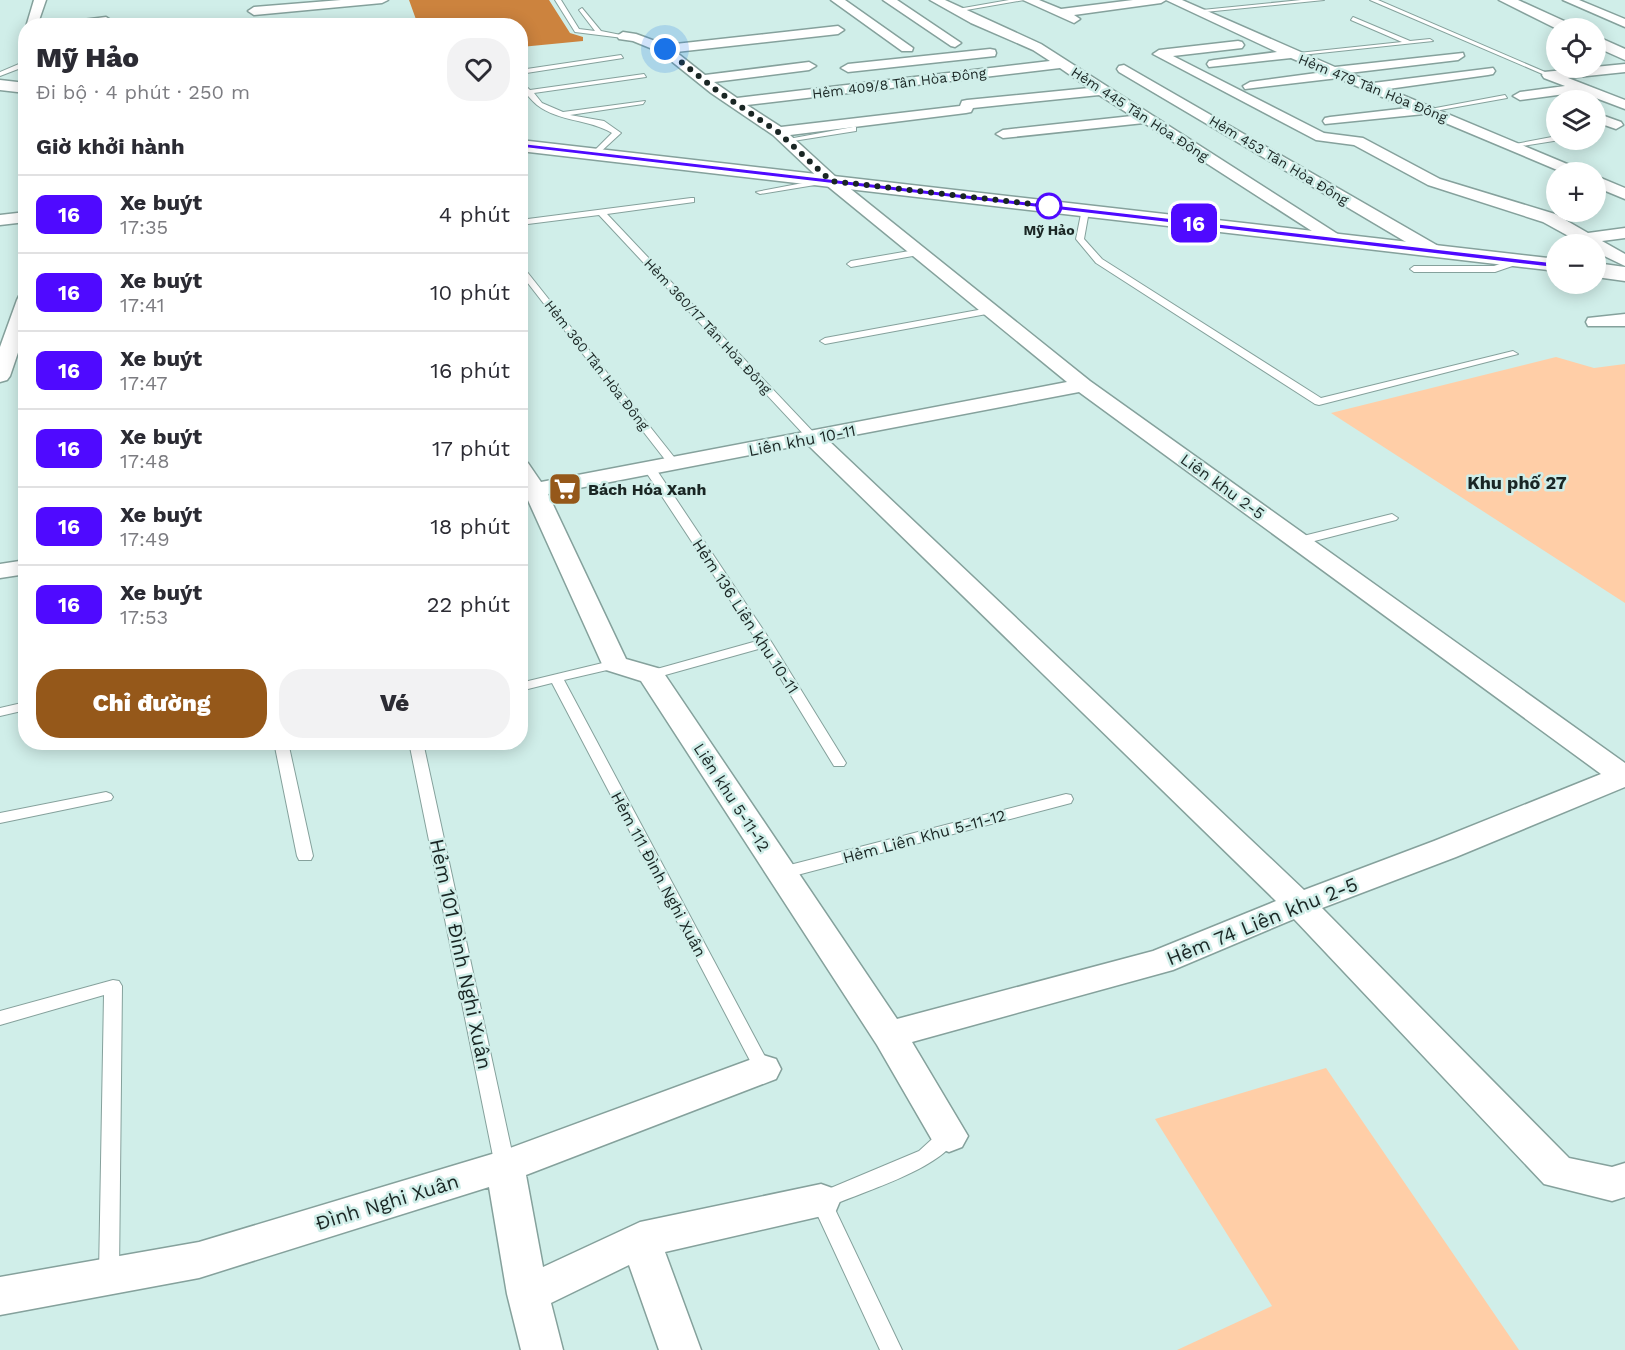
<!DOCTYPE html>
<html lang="vi">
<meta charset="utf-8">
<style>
:root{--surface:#fff;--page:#f2f2f3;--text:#2b2b33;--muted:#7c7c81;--line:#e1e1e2;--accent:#95581a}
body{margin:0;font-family:"Work Sans",sans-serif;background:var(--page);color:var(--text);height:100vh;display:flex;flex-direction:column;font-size:22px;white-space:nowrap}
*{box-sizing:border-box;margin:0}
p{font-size:20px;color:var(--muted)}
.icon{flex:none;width:33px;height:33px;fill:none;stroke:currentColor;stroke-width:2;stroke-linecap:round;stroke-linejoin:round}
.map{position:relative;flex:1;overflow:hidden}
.drawer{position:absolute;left:18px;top:18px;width:510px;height:732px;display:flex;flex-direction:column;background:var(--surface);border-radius:24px;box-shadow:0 3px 15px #0003}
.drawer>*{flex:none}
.badge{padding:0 12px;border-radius:9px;font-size:21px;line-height:39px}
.fabs{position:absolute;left:1546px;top:18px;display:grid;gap:12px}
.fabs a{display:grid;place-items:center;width:60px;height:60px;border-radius:50%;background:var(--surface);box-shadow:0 3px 15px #0003;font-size:30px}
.you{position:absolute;width:30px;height:30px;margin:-15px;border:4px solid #fff;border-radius:50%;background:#1a73e8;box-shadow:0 0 0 9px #1a73e833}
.map>.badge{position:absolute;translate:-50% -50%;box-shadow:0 0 0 3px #fff}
h2{padding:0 18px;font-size:22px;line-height:54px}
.round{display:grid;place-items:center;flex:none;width:63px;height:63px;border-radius:24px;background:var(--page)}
.overview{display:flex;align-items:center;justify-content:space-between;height:102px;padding:0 18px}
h1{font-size:28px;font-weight:800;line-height:45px}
.cta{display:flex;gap:12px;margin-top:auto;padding:12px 18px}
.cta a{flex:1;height:69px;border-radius:24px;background:var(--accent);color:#fff;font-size:24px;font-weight:800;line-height:69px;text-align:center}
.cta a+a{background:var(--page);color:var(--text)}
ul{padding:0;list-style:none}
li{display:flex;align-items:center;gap:18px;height:78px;padding:0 18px;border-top:2px solid var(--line)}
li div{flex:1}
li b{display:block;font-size:22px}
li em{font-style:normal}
li .badge{min-width:66px;font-weight:700;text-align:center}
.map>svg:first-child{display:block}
</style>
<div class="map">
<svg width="1625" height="1350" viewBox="0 0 1625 1350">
<rect width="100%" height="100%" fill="#d0eee9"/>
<path fill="#ffcea7" d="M1556,357L1594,368L1625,364V603L1331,413Z
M1326,1068L1519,1350H1177L1272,1306L1155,1119Z"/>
<path fill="#cc833e" d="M409,0H549L570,33L583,37V41L521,47L520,26L418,25Z"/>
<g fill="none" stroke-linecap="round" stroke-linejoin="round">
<g stroke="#85a19c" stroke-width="2">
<path id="service" d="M555,0H561L579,29L595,31L579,10L582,8L601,31L626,36L623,38L575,32Z
M1009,0H1024L955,12L952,10Z
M1301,0H1324L1195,13L1192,11Z
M1370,0H1378L1552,75L1547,76Z
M1353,17L1410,41L1430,39L1433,41L1292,56L1289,54L1402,42L1351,20Z
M621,55L623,58L520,74V70Z
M26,61V66L0,76V72Z
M644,74L646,77L534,93L542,103L563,112L645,101L643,104L570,115L604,121L621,133L596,156L592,154L593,152L612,133C589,119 559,122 537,105C531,100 526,93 520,87V81L530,90Z
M1505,95L1507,98L1429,112L1425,110Z
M853,127H856V131L787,142L783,140Z
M1557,136V140H1560L1509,148L1505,146Z
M824,179L828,181L827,183L760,194L756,192Z
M691,198H694V202L607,214L817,436V440H809L599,215L520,225V220Z
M1082,209L1089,211L1084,239L1102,259L1321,398L1513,351L1518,354L1319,405L1315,404L1096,263L1076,239Z
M921,249L924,250V254L851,267L847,264L851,261Z
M1518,258L1521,259V263L1495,272H1414L1410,269L1414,266H1494Z
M520,263L678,462V466H670L520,273Z
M989,308L994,311L992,313L825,344L820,341L825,338Z
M650,466L656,469L772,643L846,763L844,766H834L762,648L651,679L644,675L646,672L757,641L644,469Z
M1392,514L1398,518L1396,520L1299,545L1293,541L1295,538Z
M615,660L622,664L620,667L564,680L769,1064L772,1069L769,1074L763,1076L757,1074L552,683L520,691V683Z
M26,702V710L0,716V708Z
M274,742H288L313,856L311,860H299L297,856Z
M409,742H423L515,1166L512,1172L505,1174L498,1172L495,1166Z
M106,792L111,794L113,797L111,800L0,823V813Z
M1066,794L1071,795L1073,799L1071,803L782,879L776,877L774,873L776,869L782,867Z
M113,980L119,981L122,986L119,1274L116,1281L109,1283L102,1281L99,1274L104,995L0,1025V1011Z
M949,1128L956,1130L958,1136C943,1168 865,1191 833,1205L902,1350H880L811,1201L814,1195L919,1151L942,1130Z"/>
</g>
<g stroke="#85a19c" stroke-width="3">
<path id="minor" d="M34,0H46L37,26L26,27Z
M341,0H388L382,3L254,15L248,11L254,7Z
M831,0H845L913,48L912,51H902Z
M883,0H897L961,43L955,47L951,46Z
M930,0H945L1041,44L1347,240L1344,244H1332L1144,123L1003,138L996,134L1003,130L1132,116L1099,95L973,108L971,112L966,113L790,135L837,178L1090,381L1625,763V787L1456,857L1322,908L1569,1158L1612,1167L1625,1163V1197L1612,1201L1544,1184L1294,919L1173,970L912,1042L968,1136L962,1147L949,1152L936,1147L877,1045L641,681L606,670L602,664L527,498L520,500V461L528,463L541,482L1067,382L825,184L773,135L711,93L660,52L633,41L619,39L617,36L623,32L636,34L666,45L838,26L844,30L838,34L676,52L705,75L809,62L816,66L809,70L714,82L737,98L1050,61L1033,50L971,23ZM1060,68L1089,88L967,100L962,101L960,106L781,127L747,105ZM1079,392L1601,774L1434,841L1304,890L828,440ZM807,444L1276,901L1153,951L897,1019L661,669L626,659L548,494Z
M1023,0H1039L1061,9L1133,0H1182L1335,67L1463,53L1464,56L1458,60L1349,73L1373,83L1493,68L1495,71L1493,74L1488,75L1388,89L1579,169L1582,172H1562L1424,114L1325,124L1323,121L1325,118L1330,117L1408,108L1338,78L1245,89L1243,86L1250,82L1324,72L1291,58L1209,67L1207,64L1209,61L1214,60L1277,52L1166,0L1161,3L1074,15L1080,19L1074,23Z
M1563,0H1579L1625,19V27Z
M106,17L112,21L110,24L61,26L67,22Z
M1238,41L1242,42L1244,45L1242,48L1173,56L1324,133L1363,138L1440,179L1555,214L1588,233L1625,228V238L1602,241L1625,254V266L1596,252V244H1583L1543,222L1428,185L1354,145L1316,140L1153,54L1159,50Z
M990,49L995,50L996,53L995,56L848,72L841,68L848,64Z
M1625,64V72L1568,78L1625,100V109L1580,92L1520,100L1513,96L1520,92L1565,86L1544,78L1542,75L1544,72Z
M1124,65L1440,247L1443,251L1440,255H1428L1119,72L1117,69L1119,66Z
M1596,113L1621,122L1623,125L1616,129L1596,122Z
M1596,176L1625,188V199L1596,187Z
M26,212V222L0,225V215Z
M26,295V329L10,376L7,380L0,382V347L17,300L19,296Z
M1625,314V326H1588L1586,322L1588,318Z
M26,560V574L0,578V564Z
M763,1055L776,1059L781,1069L776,1079L526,1175L543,1267L640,1222L821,1184L835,1189L840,1201L835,1213L665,1252L701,1350H659L629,1265L551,1303L563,1350H521L507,1294L489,1187L199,1278L0,1315V1277L199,1242L502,1151Z"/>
</g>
<g stroke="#85a19c" stroke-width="3">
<path id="tertiary" d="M1499,0H1518L1573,25L1576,28L1557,29Z
M1596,36L1625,49V60L1596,47Z
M0,80L26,83V93L0,90Z
M520,140L1557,259V271L520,151Z
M1596,263L1625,267V281L1596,277Z"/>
</g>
<use href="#service" fill="#fff" fill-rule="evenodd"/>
<use href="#minor" fill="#fff" fill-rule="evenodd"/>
<use href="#tertiary" fill="#fff" fill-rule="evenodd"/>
</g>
<path fill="#4f0aff" stroke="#fff" stroke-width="1.5" d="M520,143L1557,263L1561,265L1557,268L518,147Z"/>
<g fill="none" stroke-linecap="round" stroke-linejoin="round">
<path stroke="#1a2624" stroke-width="6" stroke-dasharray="0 10.8" d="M665,49L716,90L778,132L831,181L1049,206"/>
</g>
<defs>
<g id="supermarket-square" transform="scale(1.725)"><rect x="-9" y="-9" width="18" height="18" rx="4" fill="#95581a" stroke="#d0eee9"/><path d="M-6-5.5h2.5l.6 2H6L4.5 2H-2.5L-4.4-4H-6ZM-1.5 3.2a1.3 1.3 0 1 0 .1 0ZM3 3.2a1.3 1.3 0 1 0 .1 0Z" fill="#fff"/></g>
</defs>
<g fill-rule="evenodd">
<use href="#supermarket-square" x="565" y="489"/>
</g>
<circle fill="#fff" stroke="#4f0aff" stroke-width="3" cx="1049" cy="206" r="12"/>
<g text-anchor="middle" stroke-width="5" stroke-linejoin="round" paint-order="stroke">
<g font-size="14" fill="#1a2624" stroke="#d0eee9">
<text transform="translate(899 83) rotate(-7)" y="5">Hẻm 409/8 Tân Hòa Đông</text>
<text transform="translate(1373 88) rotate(22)" y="5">Hẻm 479 Tân Hòa Đông</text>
<text transform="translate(1140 114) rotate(33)" y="5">Hẻm 445 Tân Hòa Đông</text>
<text transform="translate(1279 160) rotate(31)" y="5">Hẻm 453 Tân Hòa Đông</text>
<text transform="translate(708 326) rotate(47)" y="5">Hẻm 360/17 Tân Hòa Đông</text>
<text transform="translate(597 365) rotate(52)" y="5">Hẻm 360 Tân Hòa Đông</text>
</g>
<g font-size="14" font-weight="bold" fill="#1a2624" stroke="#d0eee9">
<text x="1049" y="235">Mỹ Hảo</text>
</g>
<g font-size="16" fill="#1a2624" stroke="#d0eee9">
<text transform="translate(802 440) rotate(-11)" y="6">Liên khu 10-11</text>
<text transform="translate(1223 486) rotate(36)" y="6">Liên khu 2-5</text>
<text transform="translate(746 616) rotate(57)" y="6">Hẻm 136 Liên khu 10-11</text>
<text transform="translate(732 797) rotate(57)" y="6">Liên khu 5-11-12</text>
<text transform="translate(924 836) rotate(-15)" y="6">Hẻm Liên Khu 5-11-12</text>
<text transform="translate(659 874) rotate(62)" y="6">Hẻm 111 Đình Nghi Xuân</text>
</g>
<g font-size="16" font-weight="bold" fill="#1a2624" stroke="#d0eee9" text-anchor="start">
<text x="588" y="495">Bách Hóa Xanh</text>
</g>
<g font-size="18" font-weight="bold" fill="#1a2624" stroke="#d0eee9">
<text x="1517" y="489">Khu phố 27</text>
</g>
<g font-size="20" fill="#1a2624" stroke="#d0eee9">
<text transform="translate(1262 921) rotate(-22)" y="7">Hẻm 74 Liên khu 2-5</text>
<text transform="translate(461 954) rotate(78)" y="7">Hẻm 101 Đình Nghi Xuân</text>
<text transform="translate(387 1202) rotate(-17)" y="7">Đình Nghi Xuân</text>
</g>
</g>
</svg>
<div class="fabs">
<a><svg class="icon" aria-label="locate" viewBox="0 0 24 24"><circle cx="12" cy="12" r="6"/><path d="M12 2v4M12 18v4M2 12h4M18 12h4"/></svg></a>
<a><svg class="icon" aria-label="layers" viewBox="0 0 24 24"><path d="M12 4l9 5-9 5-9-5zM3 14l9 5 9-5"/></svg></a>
<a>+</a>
<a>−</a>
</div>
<div class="you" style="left:665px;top:49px"></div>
<b class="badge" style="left:1194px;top:223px;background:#4f0aff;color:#fff">16</b>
<section class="drawer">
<div class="overview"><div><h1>Mỹ Hảo</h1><p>Đi bộ · 4 phút · 250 m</p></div><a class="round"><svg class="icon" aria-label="heart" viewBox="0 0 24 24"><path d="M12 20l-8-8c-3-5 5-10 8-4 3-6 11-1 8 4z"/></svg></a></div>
<h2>Giờ khởi hành</h2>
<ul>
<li><span class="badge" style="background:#4f0aff;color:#fff">16</span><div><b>Xe buýt</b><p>17:35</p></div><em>4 phút</em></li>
<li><span class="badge" style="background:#4f0aff;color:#fff">16</span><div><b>Xe buýt</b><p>17:41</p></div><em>10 phút</em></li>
<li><span class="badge" style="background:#4f0aff;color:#fff">16</span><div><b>Xe buýt</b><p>17:47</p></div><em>16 phút</em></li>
<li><span class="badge" style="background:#4f0aff;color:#fff">16</span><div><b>Xe buýt</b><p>17:48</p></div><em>17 phút</em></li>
<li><span class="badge" style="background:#4f0aff;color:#fff">16</span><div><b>Xe buýt</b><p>17:49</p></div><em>18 phút</em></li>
<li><span class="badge" style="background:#4f0aff;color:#fff">16</span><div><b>Xe buýt</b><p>17:53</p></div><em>22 phút</em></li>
</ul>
<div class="cta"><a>Chỉ đường</a><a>Vé</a></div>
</section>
</div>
